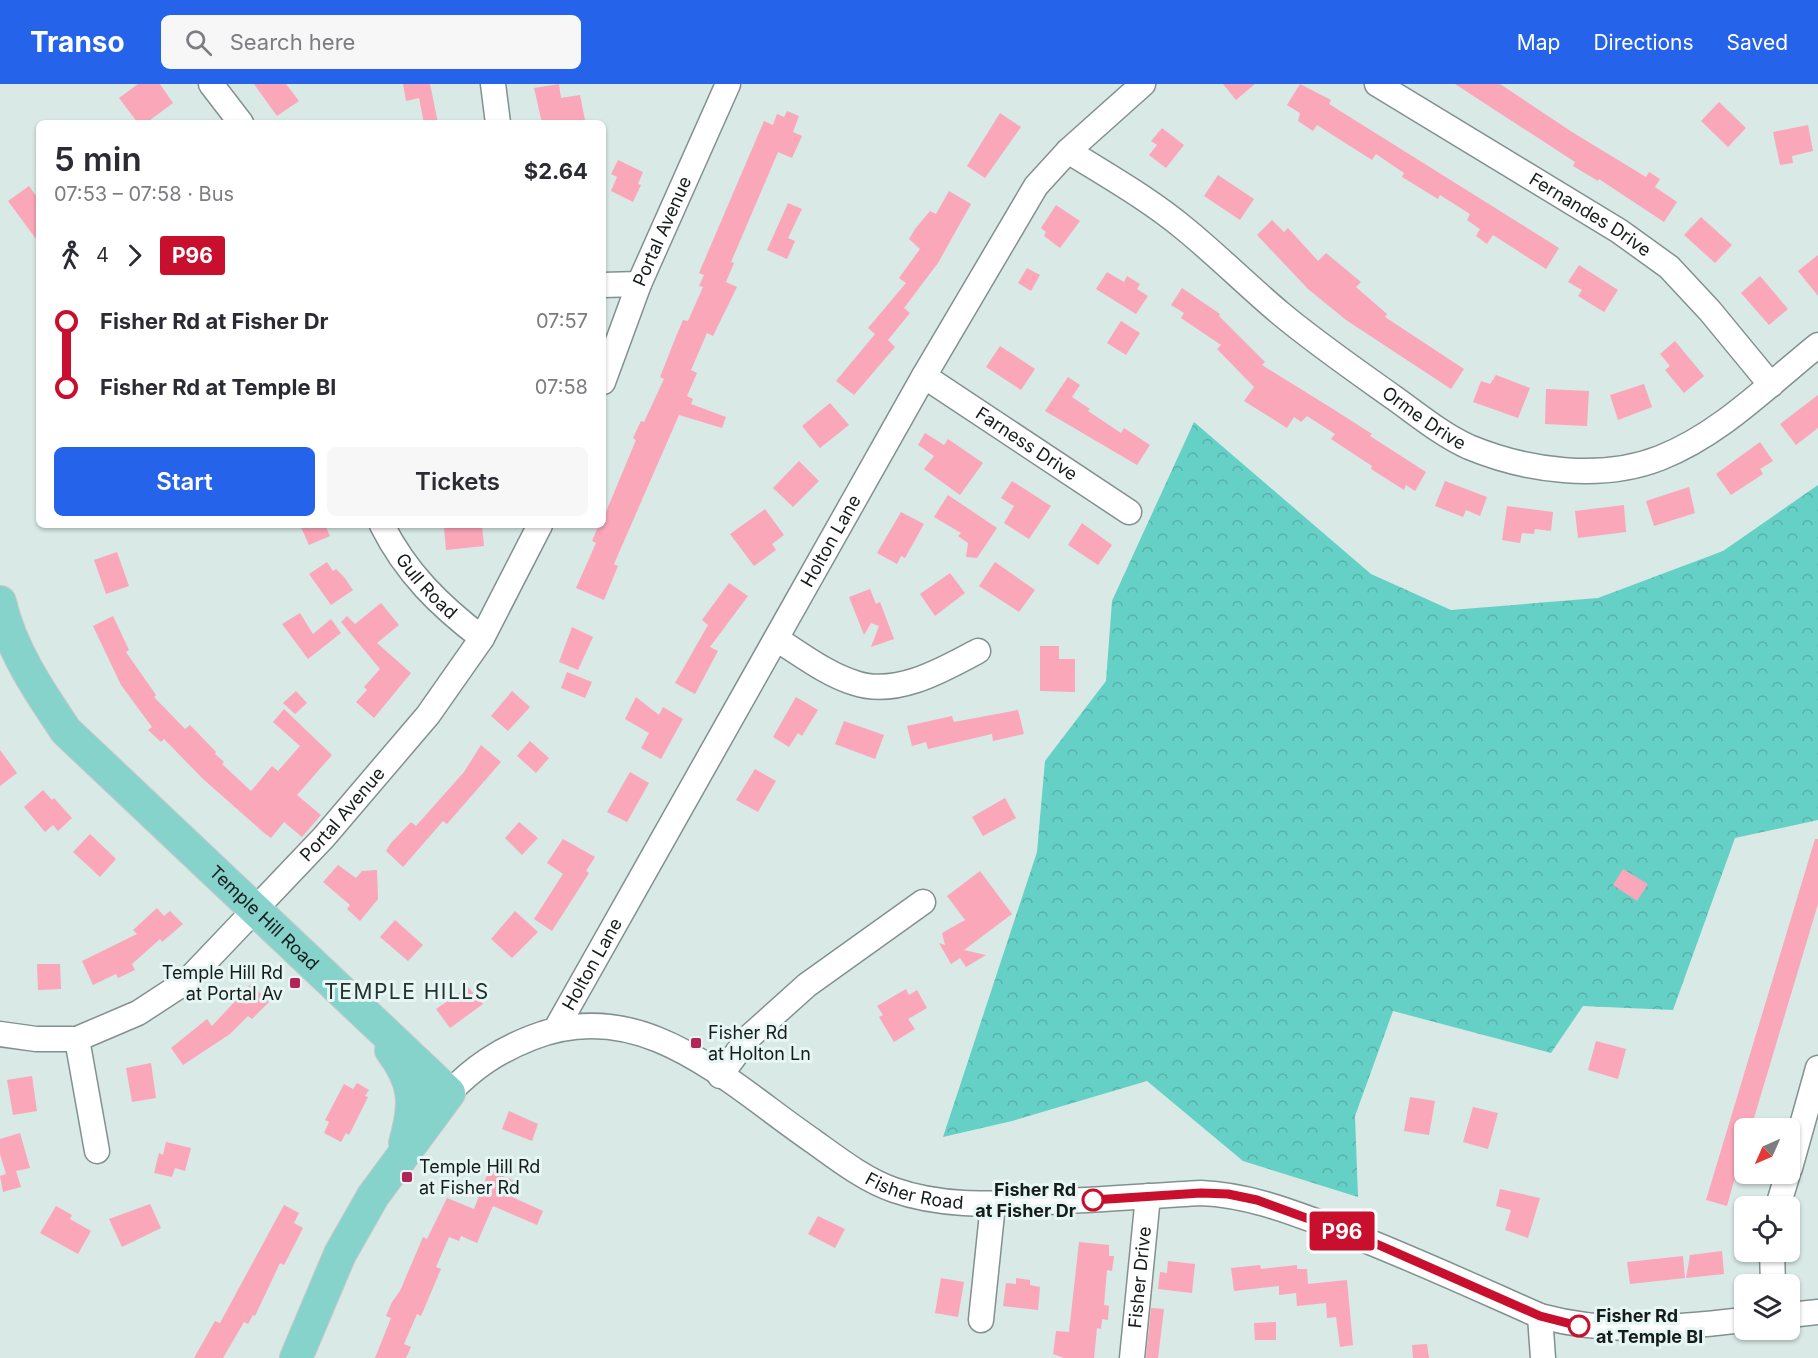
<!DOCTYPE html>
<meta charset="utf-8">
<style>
:root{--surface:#fff;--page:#f7f7f7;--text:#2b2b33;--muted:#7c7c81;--accent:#2563eb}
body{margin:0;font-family:Inter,sans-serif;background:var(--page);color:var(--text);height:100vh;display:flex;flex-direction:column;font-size:22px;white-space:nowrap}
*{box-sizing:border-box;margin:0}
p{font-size:20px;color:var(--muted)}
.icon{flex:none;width:33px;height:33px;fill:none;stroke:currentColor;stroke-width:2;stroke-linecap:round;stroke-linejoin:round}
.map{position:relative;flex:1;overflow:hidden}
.panel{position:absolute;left:36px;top:36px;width:570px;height:408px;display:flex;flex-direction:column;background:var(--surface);border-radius:9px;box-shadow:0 2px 4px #0004}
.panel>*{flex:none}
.badge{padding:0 12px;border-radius:4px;font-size:21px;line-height:39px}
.needle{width:39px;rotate:225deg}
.fabs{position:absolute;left:1734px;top:1034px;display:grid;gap:12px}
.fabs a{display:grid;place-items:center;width:66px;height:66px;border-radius:9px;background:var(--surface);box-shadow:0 2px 4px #0004;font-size:30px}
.map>.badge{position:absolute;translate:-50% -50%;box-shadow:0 0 0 3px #fff}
.legs{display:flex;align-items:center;gap:9px;height:66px;padding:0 18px;font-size:20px}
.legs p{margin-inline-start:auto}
.summary{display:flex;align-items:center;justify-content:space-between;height:102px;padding:0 18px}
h1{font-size:33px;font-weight:600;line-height:45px}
.button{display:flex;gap:12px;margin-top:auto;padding:12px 18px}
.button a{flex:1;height:69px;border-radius:9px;background:var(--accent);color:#fff;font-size:24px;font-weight:600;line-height:69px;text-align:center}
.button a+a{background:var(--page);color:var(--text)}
ul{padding:0 18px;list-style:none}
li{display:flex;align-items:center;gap:21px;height:66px;font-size:22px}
li i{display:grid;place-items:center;width:9px;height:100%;margin:0 8px;background:currentColor}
li i::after{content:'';width:15px;height:15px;margin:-8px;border:4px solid;border-radius:50%;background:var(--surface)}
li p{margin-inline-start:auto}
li:first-child i{background:linear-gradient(#0000 50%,currentColor 0)}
li:last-child i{background:linear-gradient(currentColor 50%,#0000 0)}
header{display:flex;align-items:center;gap:36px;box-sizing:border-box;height:84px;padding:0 30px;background:var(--accent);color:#fff}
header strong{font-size:28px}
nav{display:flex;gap:33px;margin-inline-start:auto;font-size:21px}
.search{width:420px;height:54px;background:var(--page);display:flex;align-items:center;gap:15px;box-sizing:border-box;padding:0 21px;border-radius:9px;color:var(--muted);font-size:22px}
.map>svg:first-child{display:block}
</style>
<header>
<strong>Transo</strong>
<div class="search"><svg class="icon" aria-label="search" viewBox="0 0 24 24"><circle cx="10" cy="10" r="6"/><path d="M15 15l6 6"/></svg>Search here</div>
<nav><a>Map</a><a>Directions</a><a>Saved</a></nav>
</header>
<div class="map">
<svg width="1818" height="1274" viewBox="0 0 1818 1274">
<defs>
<pattern id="forest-crowns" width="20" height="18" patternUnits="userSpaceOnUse" patternTransform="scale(1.5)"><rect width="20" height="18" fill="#65d0c5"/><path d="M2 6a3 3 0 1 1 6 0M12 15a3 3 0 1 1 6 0" fill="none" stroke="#57b2a9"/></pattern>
</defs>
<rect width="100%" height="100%" fill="#d8e9e6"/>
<path fill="url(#forest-crowns)" d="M1194,338L1371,490L1451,526L1598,514L1723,467L1818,401V736L1735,754L1673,926L1583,922L1551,969L1393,927L1355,1032L1358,1113L1243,1077L1147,997L1012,1037L943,1053L1037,768L1045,677L1106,597L1112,517Z"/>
<path fill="#faa7ba" d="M138,0H160L173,19L146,39H138L119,14Z
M254,0H286L299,17L277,32Z
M403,0H430L438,39H424L419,14L406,17Z
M559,0L561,14L580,11L585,36L542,39L534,4Z
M1223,0H1255L1236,16Z
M1300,0L1331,16L1329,20L1559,164L1546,185L1493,151L1487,160L1476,152L1480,145L1467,136L1470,130L1440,111L1438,115L1402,93L1404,89L1376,70L1372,76L1317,41L1313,47L1298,37L1300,29L1287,21Z
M1455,0H1500L1572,48L1646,93L1649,88L1660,95L1655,103L1677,118L1664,138L1599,95L1598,97L1573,82L1575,78Z
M1719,18L1746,44L1728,63L1701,37Z
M787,27L799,32L793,48L802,52L792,74L778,68L731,178L734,179L726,198L737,203L713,252L707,249L691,286L697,289L687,312L693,315L691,320L726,333L722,344L679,331L614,480L618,482L604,516L576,504L596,459L592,457L597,445L603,441V435L636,356L633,354L641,337L644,338L664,295L660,293L675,255L683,236L688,237L703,203L699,202L704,191L699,189L764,37L773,41L777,30L784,33Z
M1000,29L1021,43L985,94L967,82Z
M1808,41L1813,67L1792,72L1793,79L1780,81L1773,48Z
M1162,44L1184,61L1166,84L1149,71L1157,61L1151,57Z
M618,76L643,88L638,100L641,101L633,118L611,107L617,93L611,90Z
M1218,91L1254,115L1240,136L1204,112Z
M29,102L39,116V159L8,117Z
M949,107L971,120L938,179L904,224L910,229L888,256L895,263L854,311L836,297L875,250L868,244L906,199L899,194L920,165L909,155L915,145L930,127L936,130Z
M788,119L802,125L788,154L795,157L787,175L767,166Z
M1056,121L1080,137L1060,164L1044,152L1046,148L1041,144Z
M1701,133L1732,161L1715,179L1684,151Z
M1272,136L1284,148L1288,144L1318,177L1326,169L1361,198L1356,203L1387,230L1385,233L1464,285L1451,305L1346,236L1308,205L1257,151Z
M1818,171V212L1798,187Z
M1579,181L1618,206L1604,228L1578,212L1582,206L1568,198Z
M1027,184L1040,191L1031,207L1018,199Z
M1107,188L1124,198L1127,192L1140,200L1137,205L1148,212L1136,230L1096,205Z
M1760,192L1788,225L1769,241L1741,209Z
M1182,204L1220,230L1219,232L1265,278L1262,281L1333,325L1372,350L1370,352L1426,388L1415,407L1406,401L1404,406L1371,385L1372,382L1331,355L1335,350L1307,332L1301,338L1294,333L1287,344L1244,317L1254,303L1217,265L1221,261L1181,234L1184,229L1171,221Z
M1121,237L1140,249L1126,271L1107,259Z
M1675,257L1704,292L1684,309L1665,286L1670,282L1660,270Z
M1000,262L1035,285L1021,306L986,283Z
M1496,291L1530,304L1518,334L1473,318L1481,297L1490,300Z
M1068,293L1080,301L1072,313L1090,325L1088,327L1121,349L1124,344L1150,361L1137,381L1045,327Z
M1644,300L1652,323L1618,336L1610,311Z
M1546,305L1589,307L1587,342L1545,340Z
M1818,311V344L1796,361L1780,340Z
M830,319L849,341L820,364L802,342Z
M925,349L944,361L948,355L983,379L960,411L924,385L934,372L918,361Z
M1760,358L1773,377L1760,385L1763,390L1731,411L1716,390Z
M799,377L819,397L793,423L773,404Z
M1012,397L1051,422L1029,455L1004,439L1014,422L1001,414Z
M1445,397L1487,413L1480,432L1466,426L1463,433L1435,422Z
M1689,403L1695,429L1654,442L1646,417Z
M948,411L997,444L977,474L966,473L968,459L958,452L961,449L934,433Z
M1624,421L1626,448L1578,454L1575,427Z
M1507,422L1553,428L1551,447L1535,445L1534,450L1522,449L1520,459L1502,456Z
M765,425L784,451L772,460L776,466L754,482L730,450Z
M901,428L924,440L905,474L901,472L897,480L877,469Z
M1082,439L1112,461L1098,481L1068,461Z
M300,441H325L330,452L309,461Z
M482,441L484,462L446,466L444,443Z
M117,468L129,502L106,510L94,476Z
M327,478L333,487L336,485L344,493L353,506L331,521L309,490Z
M995,478L1035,506L1019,528L979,502Z
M950,489L965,509L935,532L920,510Z
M729,499L748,512L710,563L718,567L695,610L675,599L708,541L702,536Z
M870,505L876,520L880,518L894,555L871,563L879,542L871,539L864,551L849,513Z
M381,519L399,541L377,559L411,589L374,634L356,618L367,606L364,603L380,585L341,538L347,532L355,540Z
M300,529L313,550L331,535L341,549L308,575L282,540Z
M113,532L129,566L126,568L156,611L154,613L185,645L190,641L216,668L215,670L224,678L222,680L251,707L272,682L278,687L300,662L273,638L284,625L332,671L297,711L321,731L302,753L284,738L271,754L263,748L203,695L164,655L161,658L148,646L152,643L121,601L93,542Z
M572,543L593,553L578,586L559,578Z
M1040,562H1059V575H1075V608L1040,607Z
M567,588L592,598L585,614L561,604Z
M296,607L307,619L295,630L283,619Z
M512,607L530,623L508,647L491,632Z
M636,613L659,631L663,623L683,635L661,675L641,664L649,649L625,635Z
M796,613L818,626L802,652L798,649L789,663L773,653Z
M1018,626L1024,650L993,657L992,650L928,665L926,658L912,662L907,642L952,632L954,638Z
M844,637L884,651L875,675L835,660Z
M530,657L549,674L536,689L517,672Z
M481,661L501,678L447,740L443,737L403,783L386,767L391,759L411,738L416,742L464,688Z
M0,666L17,689L0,702Z
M755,685L776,697L758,728L736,716Z
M630,688L649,699L627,738L607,728Z
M43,706L52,716L54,714L72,734L58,747L53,741L45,748L24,723Z
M1005,714L1016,734L983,752L972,733Z
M519,738L538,754L522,771L505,754Z
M90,750L116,775L100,793L73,768Z
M563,755L595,773L586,787L589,789L552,847L534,835L563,790L547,779Z
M1815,755H1818V820L1751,1044H1744V1061L1727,1122L1706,1116Z
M338,781L356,794L362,787L377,786L378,815L360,837L347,825L350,821L323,798Z
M1623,785L1648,800L1637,817L1613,801Z
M980,787L1012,830L964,866L986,871L966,883L960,874L951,880L939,859L945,861L942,849L965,836L947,812Z
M157,824L164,832L170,827L183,840L162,858L160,855L132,880L135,886L118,894L116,890L93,901L82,877L137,850L133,846Z
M515,827L538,848L512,874L491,855Z
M395,836L423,861L408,877L380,853Z
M37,880H60L61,905L38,906Z
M251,900L269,918L252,935L248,932L230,950L183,981L171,964L207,935L212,942Z
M468,903L483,920L450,944L436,925Z
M906,905L909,911L917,906L927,924L908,935L915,945L894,958L879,933L883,931L877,922Z
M1596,957L1626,965L1618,995L1588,986Z
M151,979L156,1014L132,1018L126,984Z
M32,992L37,1027L13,1031L7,996Z
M357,999L369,1006L365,1012L368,1013L349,1051L346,1049L341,1058L324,1049L329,1038L325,1036L344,1000L353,1005Z
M1410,1013L1435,1017L1429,1051L1404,1047Z
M1473,1023L1498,1029L1488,1065L1463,1058Z
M509,1027L538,1040L532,1057L502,1045Z
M20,1049L30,1084L16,1087L21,1103L3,1108L0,1092L6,1090L0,1070V1055Z
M166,1058L191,1064L185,1087L175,1084L172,1093L154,1089L159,1069L163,1071Z
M489,1086L515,1097L510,1108L514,1109L512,1113L543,1127L537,1141L493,1122L477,1159L461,1152L459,1157L449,1153L436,1183L441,1185L421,1232L417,1230L404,1260L411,1263L406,1274H375L391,1234L386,1232L392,1218L400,1207L423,1153L427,1155L447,1114L474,1125Z
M1500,1105L1540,1114L1528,1154L1505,1146L1511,1126L1496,1122Z
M150,1120L161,1144L122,1163L109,1135Z
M284,1121L299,1129L294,1139L303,1144L284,1181L280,1179L255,1232L253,1231L248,1240L244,1238L223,1274H194L215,1237L220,1239Z
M56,1122L72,1131L70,1135L91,1147L78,1170L40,1149Z
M818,1132L845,1145L835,1164L808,1150Z
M1079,1158L1109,1161V1172H1114L1112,1187L1107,1186L1104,1221L1109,1222L1108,1236L1102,1235L1101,1245L1097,1244L1094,1274H1064L1053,1270L1056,1247L1069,1248Z
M1722,1167L1724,1190L1686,1194L1690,1171Z
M1683,1172L1685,1194L1630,1200L1627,1178Z
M1168,1177L1195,1180L1192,1209L1158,1205L1160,1188L1167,1189Z
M1260,1181L1261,1185L1297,1181V1185H1307L1308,1200L1347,1196L1353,1261L1340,1263L1336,1233L1327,1234L1326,1219L1297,1222L1296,1209L1279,1211V1202L1234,1207L1231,1184Z
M941,1194L964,1198L958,1233L935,1229Z
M1016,1194L1030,1196V1201L1040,1203L1038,1226L1003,1222L1006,1199L1016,1200Z
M1151,1224L1164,1225L1158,1274H1146Z
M1276,1238V1256H1255L1254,1239Z
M1427,1260L1429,1274H1413L1412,1261Z"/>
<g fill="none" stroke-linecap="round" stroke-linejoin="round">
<g stroke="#82918f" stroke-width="27">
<g id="minor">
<path d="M211,0L241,39"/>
<path d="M493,0L498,39"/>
<path id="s1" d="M1377,0L1619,147L1669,183L1710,227L1771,301"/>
<path id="s2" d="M1068,67C1108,92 1149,115 1185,145C1218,172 1248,202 1280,229C1316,259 1355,286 1393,313C1417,330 1442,351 1469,363C1527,387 1601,397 1660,374C1721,350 1768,301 1818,261"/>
<path d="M603,201L639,200"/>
<path id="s3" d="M924,292L1129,428"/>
<path id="s4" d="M603,298L639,200L728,0"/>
<path id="s5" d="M382,441C406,489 440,522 482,554"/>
<path d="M778,556C802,571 828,591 855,599C896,613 943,586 978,567"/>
<path id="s6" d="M557,943L924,292L1036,102L1068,67L1143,0"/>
<path id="s7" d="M0,950L36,955H77L138,929L187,897L324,753L428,631L482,554L540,441"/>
<path d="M77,955L97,1067"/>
<path d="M720,992L748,954L807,901L923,818"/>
<path id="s8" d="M449,1009C474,983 498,967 531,954C642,909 727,998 813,1057C838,1075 865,1096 894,1106C942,1123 992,1120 1042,1118C1095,1116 1148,1112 1201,1109C1247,1111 1286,1126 1329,1142C1401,1169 1470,1201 1540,1232C1611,1251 1673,1244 1744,1236"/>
<path d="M1790,1084L1818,984"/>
<path d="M1778,1122L1788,1089"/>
<path d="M1772,1167L1773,1200"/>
<path d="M1790,1231L1818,1228"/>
<path d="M1540,1232L1543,1274"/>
<path d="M981,1236L993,1120"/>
<path id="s9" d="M1132,1274L1148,1112"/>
</g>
</g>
<g stroke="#c7c8c8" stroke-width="34">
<g id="major">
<path id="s10" d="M0,518C11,566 39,607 66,647L449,1009L373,1112L340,1170L296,1274"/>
<path d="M391,966C416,999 416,1020 405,1059"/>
</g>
</g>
<use href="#minor" stroke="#fff" stroke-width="24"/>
<use href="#major" stroke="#86d3cc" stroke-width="32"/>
</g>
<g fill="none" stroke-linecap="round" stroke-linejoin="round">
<g stroke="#fff" stroke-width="14">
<path id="line-1" d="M1093,1116L1201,1109L1228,1110L1257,1116L1372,1158L1540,1232L1579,1242"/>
</g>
<use href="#line-1" stroke="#c8102e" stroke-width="9"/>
</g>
<g fill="#b32459" stroke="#e6f6f4" stroke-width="2">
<rect x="289" y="893" width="12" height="12" rx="3"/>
<rect x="690" y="953" width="12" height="12" rx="3"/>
<rect x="401" y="1087" width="12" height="12" rx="3"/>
</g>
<g fill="#fff" stroke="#c8102e" stroke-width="3">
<circle cx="1093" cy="1116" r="10"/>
<circle cx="1579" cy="1242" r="10"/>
</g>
<g text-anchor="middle" stroke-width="6" stroke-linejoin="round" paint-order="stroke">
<g font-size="18" fill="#161b1b" stroke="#e6f6f4">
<text dy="6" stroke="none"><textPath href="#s1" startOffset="250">Fernandes Drive</textPath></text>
<text dy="6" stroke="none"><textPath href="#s4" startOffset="162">Portal Avenue</textPath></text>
<text dy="6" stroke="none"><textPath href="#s2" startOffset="446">Orme Drive</textPath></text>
<text dy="6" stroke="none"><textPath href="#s3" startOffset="123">Farness Drive</textPath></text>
<text dy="6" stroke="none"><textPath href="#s6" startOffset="558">Holton Lane</textPath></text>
<text dy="6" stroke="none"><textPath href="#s5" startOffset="76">Gull Road</textPath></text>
<text dy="6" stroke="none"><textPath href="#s7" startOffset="430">Portal Avenue</textPath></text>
<text dy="6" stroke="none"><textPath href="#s10" startOffset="418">Temple Hill Road</textPath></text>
<text dy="6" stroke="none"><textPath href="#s6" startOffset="72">Holton Lane</textPath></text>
<text dy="6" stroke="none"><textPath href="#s8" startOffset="531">Fisher Road</textPath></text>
<text dy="6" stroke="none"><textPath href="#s9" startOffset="81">Fisher Drive</textPath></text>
</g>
<g font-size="18" fill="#161b1b" stroke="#e6f6f4" text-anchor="start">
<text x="283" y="895" text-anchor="end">Temple Hill Rd<tspan x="283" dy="21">at Portal Av</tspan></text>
<text x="708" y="955">Fisher Rd<tspan x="708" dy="21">at Holton Ln</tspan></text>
<text x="419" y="1089">Temple Hill Rd<tspan x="419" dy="21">at Fisher Rd</tspan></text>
</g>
<g font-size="18" font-weight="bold" fill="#161b1b" stroke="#e6f6f4" text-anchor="end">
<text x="1076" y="1112">Fisher Rd<tspan x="1076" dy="21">at Fisher Dr</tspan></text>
<text x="1596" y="1238" text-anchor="start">Fisher Rd<tspan x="1596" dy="21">at Temple Bl</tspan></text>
</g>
<g font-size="21" letter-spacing="1.5" fill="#24312f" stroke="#e6f6f4">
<text x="407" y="915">TEMPLE HILLS</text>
</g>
</g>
</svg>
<div class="fabs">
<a><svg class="needle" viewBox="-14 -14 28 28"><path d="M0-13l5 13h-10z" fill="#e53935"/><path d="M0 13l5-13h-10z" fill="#7c7c81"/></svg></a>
<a><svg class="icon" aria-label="locate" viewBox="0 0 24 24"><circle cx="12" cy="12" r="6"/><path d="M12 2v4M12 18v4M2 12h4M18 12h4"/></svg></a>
<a><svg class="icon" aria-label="layers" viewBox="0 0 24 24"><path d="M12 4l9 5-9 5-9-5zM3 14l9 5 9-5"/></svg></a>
</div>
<b class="badge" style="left:1342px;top:1147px;background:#c8102e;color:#fff">P96</b>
<section class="panel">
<div class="summary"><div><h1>5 min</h1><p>07:53 – 07:58 · Bus</p></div><b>$2.64</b></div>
<div class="legs"><svg class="icon" aria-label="walk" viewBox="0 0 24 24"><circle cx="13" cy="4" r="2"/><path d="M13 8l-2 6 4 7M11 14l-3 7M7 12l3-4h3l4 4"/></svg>4<svg class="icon" aria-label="forward" viewBox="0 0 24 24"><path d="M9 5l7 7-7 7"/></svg><b class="badge" style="background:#c8102e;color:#fff">P96</b></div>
<ul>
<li><i style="color:#c8102e"></i><b>Fisher Rd at Fisher Dr</b><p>07:57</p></li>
<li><i style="color:#c8102e"></i><b>Fisher Rd at Temple Bl</b><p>07:58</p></li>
</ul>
<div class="button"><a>Start</a><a>Tickets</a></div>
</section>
</div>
